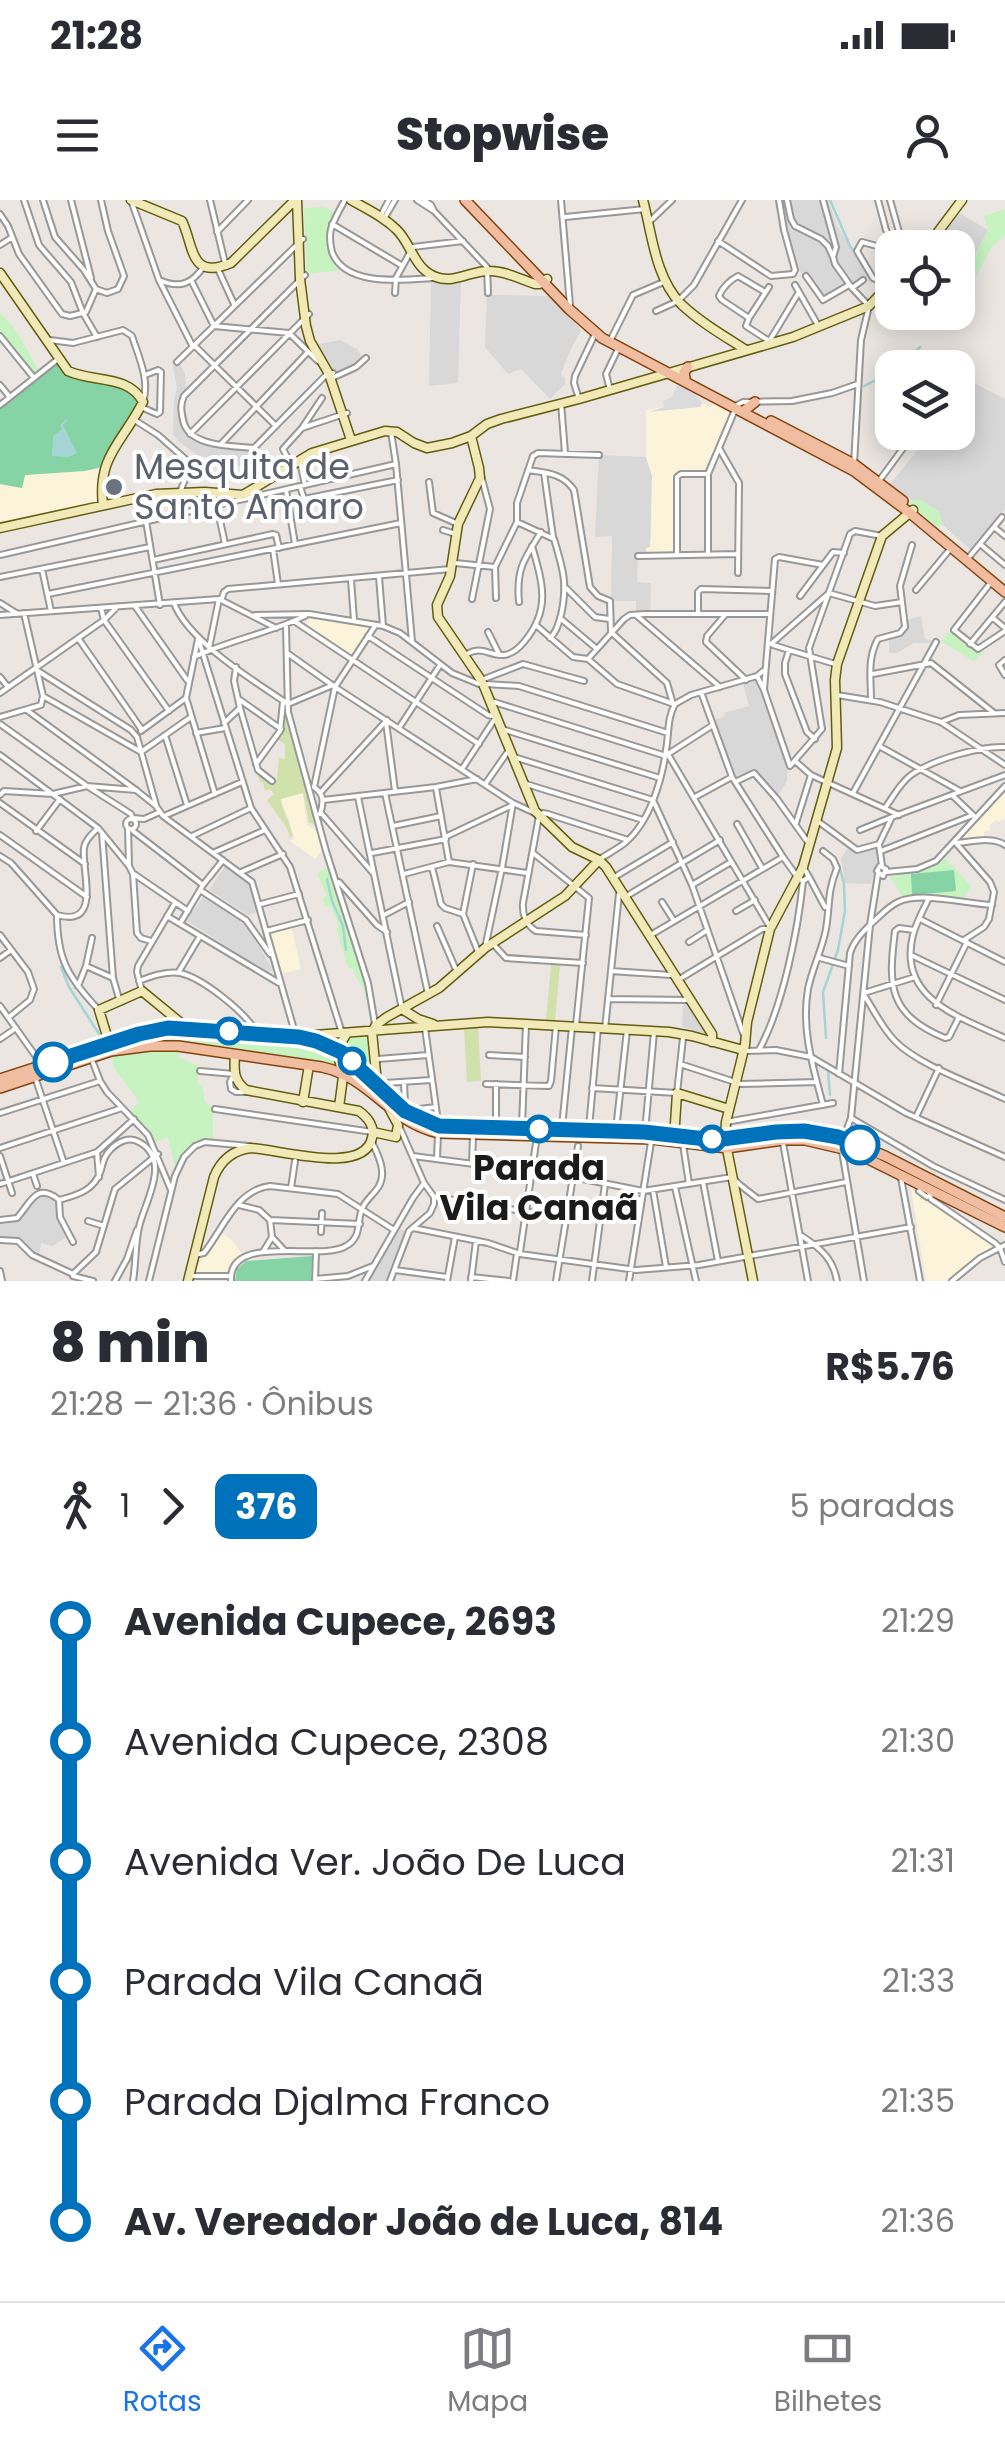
<!DOCTYPE html>
<html lang="pt">
<meta charset="utf-8">
<style>
:root{--surface:#fff;--page:#f7f7f7;--text:#2b2b33;--muted:#7c7c81;--line:#e1e1e2;--accent:#1a73e8}
body{margin:0;font-family:Poppins,sans-serif;background:var(--page);color:var(--text);height:100vh;display:flex;flex-direction:column;font-size:38px;white-space:nowrap}
*{box-sizing:border-box;margin:0}
p{font-size:32px;color:var(--muted)}
.icon{flex:none;width:55px;height:55px;fill:none;stroke:currentColor;stroke-width:2;stroke-linecap:round;stroke-linejoin:round}
.map{position:relative;height:1081px;overflow:hidden}
.details{display:flex;flex-direction:column;background:var(--surface);flex:1}
.details>*{flex:none}
.badge{padding:0 20px;border-radius:15px;font-size:35px;line-height:65px}
.controls{position:absolute;left:875px;top:30px;display:grid;gap:20px}
.controls a{display:grid;place-items:center;width:100px;height:100px;border-radius:20px;background:var(--surface);box-shadow:0 5px 25px #0003;font-size:50px}
.map>.badge{position:absolute;translate:-50% -50%;box-shadow:0 0 0 5px #fff}
.legs{display:flex;align-items:center;gap:15px;height:110px;padding:0 50px;font-size:32px}
.legs p{margin-inline-start:auto}
.head{display:flex;align-items:center;justify-content:space-between;height:170px;padding:0 50px}
h1{font-size:55px;font-weight:800;line-height:75px}
ul{padding:0 50px;list-style:none}
li{display:flex;align-items:center;gap:35px;height:120px;font-size:38px}
li i{display:grid;place-items:center;width:15px;height:100%;margin:0 12px;background:currentColor}
li i::after{content:'';width:25px;height:25px;margin:-12px;border:8px solid;border-radius:50%;background:var(--surface)}
li p{margin-inline-start:auto}
li:first-child i{background:linear-gradient(#0000 50%,currentColor 0)}
li:last-child i{background:linear-gradient(currentColor 50%,#0000 0)}
.status{display:flex;justify-content:space-between;align-items:center;height:70px;padding:0 50px;background:var(--surface);direction:ltr}
.status svg{height:28px;fill:currentColor}
header{display:flex;justify-content:space-between;align-items:center;height:130px;padding:0 50px;background:var(--surface);font-size:45px;font-weight:800}
.tab-bar{display:flex;justify-content:space-around;align-items:center;height:140px;border-top:2px solid var(--line);background:var(--surface);font-size:28px;color:var(--muted)}
.tab-bar a{display:grid;justify-items:center;gap:5px}
.tab-bar .on{color:var(--accent)}
.map>svg:first-child{display:block}
</style>
<div class="status"><b>21:28</b><svg viewBox="0 0 49 12"><path d="M0 12V9h3v3zM5 12V6h3v6zM10 12V3h3v9zM15 12V0h3v12zM26 1h20v11H26zM47 4h2v5h-2z"/></svg></div>
<header><svg class="icon" aria-label="menu" viewBox="0 0 24 24"><path d="M4 6h16M4 12h16M4 18h16"/></svg>Stopwise<svg class="icon" aria-label="person" viewBox="0 0 24 24"><circle cx="12" cy="8" r="4"/><path d="M4 21q1-7 8-7t8 7"/></svg></header>
<div class="map">
<svg width="1005" height="1081" viewBox="0 0 1005 1081">
<rect width="100%" height="100%" fill="#ebe6e1"/>
<path fill="#d9d8d8" d="M779,0H828L837,26L870,75L857,88L865,98L859,102L844,85L822,100L795,65L784,30Z
M960,13L988,30L959,85L958,48H932Z
M461,80L458,183L429,186L431,81Z
M487,95L550,96L581,130L569,153L561,174L565,178V184L550,199L521,169L508,174L485,147Z
M340,140L357,149L364,161L332,179L313,145Z
M179,162L185,174L186,186L184,203L193,240L250,250L246,264L242,267L197,255L178,241L173,234L174,200L177,188L173,167Z
M972,182L1005,199V309L971,350L933,316L890,284L932,233L958,232V201Z
M599,255L646,257L652,276L650,348L646,353L648,356H638L637,382L651,383L650,415H636V401H611L612,336L595,337Z
M921,416L925,439L936,441L934,443H914L897,453H889V438L904,432L907,420Z
M757,479L788,565L787,581L777,597L754,571L734,577L713,520L725,516L724,513L749,506L743,483Z
M848,647L860,652L877,647L880,649L871,684L844,683L842,679L844,676L841,659Z
M226,665L253,685L257,712L248,715L209,690Z
M204,696L245,723L273,770L267,773L186,720Z
M690,803L708,832L706,834L682,827L683,804Z
M48,995L59,1001V1019L67,1037L52,1046L41,1043L38,1060L30,1056L17,1042L0,1043V1021L15,1019L34,996Z
M397,1027L408,1033L390,1081H368Z"/>
<path fill="#fbf4da" d="M678,184L693,191L702,203L711,207L715,203L728,209L729,216L704,271L675,272V351L673,353H646V348L650,347L651,334L652,276L646,257V210L664,207L663,201L672,197Z
M101,269L100,301L0,323V285L22,288L25,275Z
M310,417L371,426L352,457L305,426Z
M1005,590V619L998,622L996,620L989,626L990,630L984,632V638H963L962,635L965,631Z
M303,593L307,625L316,630L324,648L315,659L290,641L294,639L289,620L280,599Z
M291,725L301,769L278,775L267,733Z
M911,989L992,1045L993,1046L948,1081H926Z
M221,1032L232,1040L242,1054L232,1063L227,1074L194,1075V1071Z"/>
<path fill="#d1e1ab" d="M285,513L316,625L309,623L303,593L281,599C282,611 290,623 293,636L290,638C288,625 275,613 267,600L274,594L270,589L265,591L263,582H260L257,573L271,583L277,580L279,558L285,559V544L278,540L282,533Z
M551,764L560,765L555,821H546Z
M478,826L481,881L467,882L464,829Z"/>
<path fill="#c7f3c1" d="M323,7L335,12C325,35 327,49 340,70L307,74L304,8Z
M1005,9V35L991,48L969,90L959,85L988,30L984,16Z
M0,113C19,128 26,152 40,171L35,174L31,172L0,133Z
M919,299L940,312L942,325L937,328L907,302Z
M949,431L974,451L984,453L973,461L941,441Z
M946,659L971,686L964,698L927,696L903,697L890,677L933,666Z
M329,666L366,782L370,802L367,803L363,787L360,785L352,768H348L336,728L339,726L331,706L325,707L323,698L327,695L317,674Z
M173,830L296,842L311,844L335,854L337,865L171,841L114,846Z
M368,837L369,838L372,872L342,846L351,838Z
M177,850L180,851L178,857L199,866L197,884L202,885L205,902L213,908V942C193,944 186,955 176,971L168,937L154,943L150,932L129,913L139,901L114,868L111,855L125,851Z"/>
<path fill="#86d3a5" d="M56,162L68,172L119,181L141,203L102,267L85,271L25,275L22,288L0,284V207Z
M954,670L956,691L912,695L911,674Z
M312,1056L311,1081H235L237,1069L246,1061Z"/>
<path fill="#dbdbdb" d="M678,184L693,191L702,203L700,207L649,212L664,207L663,201L672,197Z"/>
<path fill="#a5d4d5" d="M66,219L67,221L63,225L77,253L69,257L52,256L53,236L62,229L60,225Z"/>
<g fill="none" stroke-linecap="round" stroke-linejoin="round">
<path stroke="#a5d4d5" stroke-width="2.5" d="M830,0L850,46L861,61
M958,99L963,90
M899,168L920,147
M864,186L892,172
M327,679L332,701L343,726L346,750
M61,767L69,787L99,834
M826,838L823,792L838,750L845,711L844,684L839,665
M828,870L830,895"/>
<g stroke="#989898" stroke-width="8">
<path id="street" d="M24,0L39,45L71,82L83,113L97,137
M43,0L55,37L84,70L96,89L107,93L118,89L124,76L108,31L101,0
M71,0L91,78
M131,0L159,80L193,147
M210,0L225,63
M345,0C340,9 334,19 331,29C329,37 330,44 332,52C345,87 402,80 433,78
M417,0L434,11
M424,0L431,5L434,11L487,67L488,93
M561,0L570,105
M787,0L791,19L795,26L821,39L828,46L833,57
M823,0L836,47L833,57L835,64L852,88L869,106L861,140L854,264
M878,0L886,30L895,48
M890,0L899,32L910,48
M0,14L8,26L19,54L62,114L70,116L86,112L96,89
M380,17L389,0
M385,17L395,0
M565,17L645,9
M649,22L672,0
M332,24L401,65
M217,32L248,0
M718,41L771,76L793,74L795,70L784,30L779,0
M0,45L11,38
M892,50L862,42L857,51L873,78L877,80L892,69
M217,67L234,104
M305,75L184,196C180,205 181,210 183,220C188,247 232,246 254,248L326,175L333,173
M806,76L823,100L849,85
M159,80C180,89 192,84 204,66
M192,82L214,126L289,133L318,161
M795,85L819,127
M769,87L749,118L746,126L769,141
M852,88L863,80
M395,93L396,78L413,47L463,41
M656,111L678,101L694,85L742,0
M749,118L722,100L719,96C722,88 730,80 738,76L765,92
M0,136L34,178
M611,139L633,95L666,81
M50,140L73,143L123,130L132,136C139,158 150,180 143,202
M770,140L799,92
M195,146L276,226
M177,162L303,39
M332,178L356,167L366,158
M0,185L9,196
M610,190L606,174L618,149
M579,199L574,183L575,176L595,134
M561,203L565,253
M0,205L58,159
M141,207L157,214L160,212L161,172L158,170L145,175
M133,219L158,235L191,264L180,292
M302,228L322,198
M391,232L396,264L412,441
M190,234L309,114
M221,244L307,153
M719,248L739,283L738,373
M300,261L305,285
M292,266L283,249L302,228L347,213
M528,270C547,273 562,273 574,290L590,387L598,396L610,401L611,432L667,483L673,504
M544,273L553,337
M879,281L915,232
M429,282L433,313L458,324
M300,286L304,299L398,280
M286,290L295,344
M142,297L160,405
M217,306L225,344
M517,322L554,339C563,369 568,384 561,415C558,425 557,431 550,438
M994,327L1005,336
M443,330L456,334
M980,344L1005,365
M273,349L278,384
M0,355L396,264
M677,355V277L681,274H707
M708,355V274L737,205L743,202L792,201L832,193L858,184
M638,356L738,354
M970,356L1002,317
M153,360L273,334L276,335L279,348
M455,363L495,367
M42,369L51,411
M0,377L150,347
M379,377L383,426
M351,380L354,420
M992,381L954,430L978,449L1005,431
M566,388L595,417L609,419
M916,390L951,348
M48,394L401,323
M800,396L833,352L844,353
M222,398L224,392L228,389L451,369
M496,398L495,367L517,322V303L533,256L538,253L599,255
M472,399L490,309L482,279
M519,402C516,369 524,359 541,332
M0,403L16,413
M174,403C188,441 254,481 288,504
M135,406L187,480
M101,408L104,420L169,511
M24,413L43,496
M698,413V392L701,389L771,391
M0,415L219,399L276,428
M255,415L309,414L383,426L400,433L452,473L479,484
M636,415L720,487
M725,415L707,436L706,442L746,480
M560,418L597,449
M993,418L1005,428
M294,421L479,544
M286,426L288,512L326,651L368,783L375,824
M537,426L573,457L588,459
M488,432L499,454
M368,436L488,515L496,517L462,569
M78,438L142,530
M198,439L186,498L215,594
M199,441L251,608L290,667L342,833
M771,444L829,393L875,406L902,402
M970,444L1005,402
M773,445L835,464
M209,448L219,399
M789,450L785,463V474L807,532L815,539
M287,453L335,487L513,603L535,613
M467,454C482,445 489,456 504,455C513,454 519,448 524,442C551,410 543,384 532,346
M194,457C230,440 269,433 305,416
M1005,460L999,465L1005,475
M38,471L131,530L137,537L156,605
M873,474L931,463L994,513
M757,476L764,490L790,566L822,529L809,448L850,334L855,331L882,336
M0,477L8,487
M484,479L523,464L584,481
M486,484L519,486L668,533
M764,489L775,359L779,357L823,365
M701,492L732,577L783,657L798,678L803,681
M0,493L104,420L116,408
M837,495L880,502L941,522L1005,565
M43,496L141,552L191,517
M240,500L281,529
M871,500C871,479 867,458 878,439L900,433L905,427L900,386L912,345
M494,502L666,556
M671,503L617,484L588,459L624,419L630,415L645,414H770
M288,504L333,485
M675,504L691,495L757,476L763,471
M240,508L258,570L272,581
M28,511L136,590L156,606L163,616L252,682L295,833
M0,517L41,505L43,496
M386,522L395,591
M941,522L959,515L1005,513
M224,523L240,508L234,481L236,467
M0,524L87,586L131,614L132,617
M399,528L440,465
M502,529L660,578
M141,531L186,498
M196,533L225,528
M165,535L187,605
M879,546L960,591
M666,551L770,727
M668,554L713,525
M0,555L98,628L129,666
M514,557L653,600L692,685L743,833
M795,561L811,575L899,615
M256,564L280,531L283,502
M735,582L754,573L777,599L807,641
M486,583L509,550
M523,583L643,620
M314,587L335,487L375,426
M314,587C324,594 324,602 320,614
M436,588L449,662
M320,593L387,520
M385,593L428,794
M853,593L936,442
M0,595L4,591L53,594L87,586L136,590
M952,595L974,616
M358,597L402,809
M695,597L730,578
M323,600L436,587L477,579
M0,603L85,664
M885,608C893,597 900,583 911,575C932,560 979,546 1005,547
M321,613L373,673
M164,616L242,582
M133,618L144,619L160,612
M126 624a5 5 0 1 1 10 0a5 5 0 1 1-10 0Z
M819,622L857,650L879,644
M796,623L811,575
M737,624L762,668
M393,626L441,616
M128,628L129,666L133,674L137,733L141,738L151,741
M860,630L892,617
M36,631L60,599
M133,631L203,685
M102,633L113,778L120,802
M0,635L87,697
M192,636L251,608
M445,637L513,605
M955,642L990,682L994,692L989,719L984,727L964,740
M957,643C971,642 993,636 1005,645
M823,651L833,659L837,668C827,692 830,705 826,729C822,750 812,769 808,789C801,829 813,867 823,905
M881,651L973,615
M215,652L265,630
M372,653L446,639
M533,653L589,698L576,825
M0,656L11,663L57,715C103,728 81,670 84,648C85,640 92,634 98,628
M600,659C609,653 619,648 626,642C650,621 662,580 666,550C669,534 667,518 675,504
M473,664L463,714L479,754
M880,666L886,669L883,676L877,671Z
M882,666L879,644L892,617L1005,575
M432,667L441,704L445,708L463,714
M241,672L283,654
M886,672L917,669L936,661L1005,586
M134,674L188,711
M404,674L449,662L527,673
M809,677L825,707
M613,678L673,642
M339,682L377,725L387,732
M692,685L731,662
M200,690L246,720L270,754
M625,697L720,640
M929,698C923,710 916,723 913,735C897,799 960,817 1005,838
M662,702L674,721
M261,704L299,694
M736,711L755,700
M57,715C57,759 68,777 97,808
M384,715L409,702
M167,716L279,783
M920,719L1005,762
M181,722L203,685L223,660
M437,726L457,772
M914,730L899,728L895,731C888,786 888,814 945,838L949,837L959,817
M266,731L308,720
M0,735L28,772L34,789L30,800L9,817
M586,735L536,731C526,725 522,714 523,703L539,616L543,613L548,614L628,640
M649,736L783,657
M689,742L706,731
M494,745L506,758L583,763
M485,748L502,668L513,603
M911,755L1005,800
M0,758L11,750
M820,758L849,766
M86,766L113,778
M611,771L671,775
M178,773L200,736
M678,780L762,729H769
M139,781C152,776 166,771 180,773C203,778 246,813 257,833
M78,786L86,766L92,738
M142,791L137,772L138,766L175,703
M864,793L915,777
M864,795C874,810 882,828 895,841C918,865 974,884 1005,899
M608,799L690,800
M936,805L967,742
M0,806L42,865
M425,828L438,922
M605,829L619,694
M0,839L16,828
M759,850C783,806 798,730 803,681L809,677L805,670
M745,851L776,850L811,857L906,913L1005,957
M489,855L525,857
M378,859L428,855
M92,860L100,881L107,892L148,935L171,990
M680,864L741,884L817,882
M200,871L234,874L230,882L231,889L236,892H246
M839,874L850,753C854,740 864,731 873,722C881,715 889,706 898,702C922,691 965,704 992,705
M36,880L64,963
M404,882L405,907
M486,884L549,886L551,881L556,826
M496,884V925
M383,886L385,883L431,880
M592,888L677,893L683,838
M215,909L373,932
M411,910L436,907
M0,913L100,881
M916,917L939,868
M851,918L933,966L1005,1000
M726,922L833,903
M522,925L526,824
M562,927L572,827
M589,928L598,828
M616,930L627,830
M645,932L654,832
M844,937L851,918L870,725L878,674
M783,943L808,1081
M683,944L689,984
M0,948L122,908
M842,951L864,1081
M97,952L99,977
M0,956L12,993
M413,956L573,977L643,991L732,977L740,985L758,999L846,982
M437,959L438,934
M472,964L473,936
M33,974L37,986
M901,978L920,1081
M703,982L718,1061
M0,984L97,952L134,919
M675,987L696,1081
M291,988L295,961
M928,989L931,999L995,1043L1000,1048L1005,1062
M653,990L666,1067
M919,991L927,997
M434,997L567,1018
M59,1000L60,1017L73,1042
M239,1005L259,1010L270,1020L272,1037L263,1052
M604,1009L640,1012
M0,1020L17,1018C30,1004 36,981 59,1000C78,995 95,990 101,970C103,962 104,956 111,949C118,942 129,936 139,942C172,960 145,1001 139,1027C135,1044 136,1063 133,1081
M270,1020L360,1024
M88,1021L104,1026
M413,1028L488,1043L520,1054L636,1070L699,1065L911,1027
M321,1032L322,1013
M802,1036C820,1048 833,1058 837,1081
M272,1037L285,1051
M0,1040L18,1041L32,1055L73,1074L96,1052L115,989L158,954
M520,1052L536,943
M194,1055L204,1053C223,1029 236,990 270,986L338,994L394,1030
M395,1070L447,1077
M0,1071L2,1081
M73,1076L93,1081
M190,1076H230
M471,1077L509,1081
M315,1079L348,1076L373,1066
M115,1081L127,1059L137,1030
M149,1081L175,976L184,957L195,946L205,942L249,946
M231,1081C228,1032 320,1062 346,1046C364,1036 355,1019 364,1005C368,998 375,993 379,986C387,972 378,955 372,942
M315,1081L316,1051
M365,1081L413,998L424,983
M390,1081L409,1031L430,1013L434,1004V997L424,983L400,928
M447,1081L455,1037
M471,1081L476,1041
M513,1081L517,1053
M556,1081L578,946
M592,1081L605,984
M629,1081L651,942
M952,1081L980,1058L1005,1045"/>
</g>
<g stroke="#645c0f" stroke-width="11">
<path id="secondary" d="M131,0L182,21C194,45 189,81 231,63L295,0
M297,0L300,79L306,126L310,141L329,174L351,240
M351,0C367,9 384,17 397,30C412,45 414,69 436,77C455,84 471,70 490,71C505,71 520,79 535,84H539L547,79
M643,0C652,34 655,77 681,104C700,122 724,136 746,150
M926,48L962,0
M0,73L68,171C94,183 128,174 143,202C123,242 97,256 103,305
M471,236L479,268L480,278L458,324L450,376L437,405L438,417L481,480
M0,328L156,294L205,292L243,295L312,253L385,231L397,232L414,243L427,248L452,243L471,236L487,224L501,219L579,199L793,137L869,106L892,82
M483,484L535,611L572,647L599,660L606,667L712,834V842
M402,809L418,819L433,824
M372,832L376,825L387,817L439,788L485,748L565,696L599,660
M372,832L377,883
M301,836L488,822L669,832L692,836L743,850
M111,849L99,810L142,791L187,828
M303,902L309,865
M339,907L343,877L337,850L347,833
M373,932L396,937L398,925L389,908
M674,939L677,893L729,909
M188,1081L214,977C221,960 233,950 251,948C278,949 364,976 372,938C375,926 368,918 359,911L246,890C233,880 234,870 235,855
M753,1081L725,939L726,922L745,845L747,822L770,729L803,667L837,548L835,480L837,464L882,336L913,310"/>
</g>
<g stroke="#83440f" stroke-width="12">
<path id="primary" d="M465,0L569,109L602,138L854,271L910,313L1005,392
M685,178L684,172L688,167
M746,209L755,202
M771,221L854,264L903,301
M0,879L139,834L169,828L299,837L341,852L359,866L405,911L439,926L645,932L715,939L776,932L817,933L844,939L885,956L1005,1017
M0,888L111,851L150,846H178L322,867C372,878 389,922 439,933L652,939L727,948L783,940H805L852,951L1005,1027"/>
</g>
<use href="#street" stroke="#fff" stroke-width="4"/>
<use href="#secondary" stroke="#f2e9b8" stroke-width="8"/>
<use href="#primary" stroke="#f1bda0" stroke-width="9"/>
</g>
<g fill="none" stroke-linecap="round" stroke-linejoin="round">
<g stroke="#fff" stroke-width="22">
<path id="line-1" d="M53,862L139,834L168,828L299,837L316,841L341,852L405,911L439,926L644,932L715,940L776,932L804,931L838,937L860,945"/>
</g>
<use href="#line-1" stroke="#0072bc" stroke-width="15"/>
</g>
<circle fill="#6b7280" stroke="#fff" stroke-width="4" cx="114" cy="287" r="10"/>
<g fill="#fff" stroke="#0072bc" stroke-width="5">
<circle cx="229" cy="831" r="12"/>
<circle cx="352" cy="861" r="12"/>
<circle cx="53" cy="862" r="18"/>
<circle cx="539" cy="929" r="12"/>
<circle cx="712" cy="939" r="12"/>
<circle cx="860" cy="945" r="18"/>
</g>
<g text-anchor="middle" stroke-width="8" stroke-linejoin="round" paint-order="stroke">
<g font-size="35" fill="#5b616d" stroke="#fff" text-anchor="start">
<text x="134" y="279">Mesquita de<tspan x="134" dy="40">Santo Amaro</tspan></text>
</g>
<g font-size="35" font-weight="bold" fill="#1b1b1b" stroke="#fff">
<text x="539" y="980">Parada<tspan x="539" dy="40">Vila Canaã</tspan></text>
</g>
</g>
</svg>
<div class="controls">
<a><svg class="icon" aria-label="locate" viewBox="0 0 24 24"><circle cx="12" cy="12" r="6"/><path d="M12 2v4M12 18v4M2 12h4M18 12h4"/></svg></a>
<a><svg class="icon" aria-label="layers" viewBox="0 0 24 24"><path d="M12 4l9 5-9 5-9-5zM3 14l9 5 9-5"/></svg></a>
</div>
</div>
<section class="details">
<div class="head"><div><h1>8 min</h1><p>21:28 – 21:36 · Ônibus</p></div><b>R$5.76</b></div>
<div class="legs"><svg class="icon" aria-label="walk" viewBox="0 0 24 24"><circle cx="13" cy="4" r="2"/><path d="M13 8l-2 6 4 7M11 14l-3 7M7 12l3-4h3l4 4"/></svg>1<svg class="icon" aria-label="forward" viewBox="0 0 24 24"><path d="M9 5l7 7-7 7"/></svg><b class="badge" style="background:#0072bc;color:#fff">376</b><p>5 paradas</p></div>
<ul>
<li><i style="color:#0072bc"></i><b>Avenida Cupece, 2693</b><p>21:29</p></li>
<li><i style="color:#0072bc"></i><span>Avenida Cupece, 2308</span><p>21:30</p></li>
<li><i style="color:#0072bc"></i><span>Avenida Ver. João De Luca</span><p>21:31</p></li>
<li><i style="color:#0072bc"></i><span>Parada Vila Canaã</span><p>21:33</p></li>
<li><i style="color:#0072bc"></i><span>Parada Djalma Franco</span><p>21:35</p></li>
<li><i style="color:#0072bc"></i><b>Av. Vereador João de Luca, 814</b><p>21:36</p></li>
</ul>
</section>
<nav class="tab-bar">
<a class="on"><svg class="icon" aria-label="directions" viewBox="0 0 24 24"><path d="M12 3l9 9-9 9-9-9zM9 14v-3h6M13 9l2 2-2 2"/></svg>Rotas</a>
<a><svg class="icon" aria-label="map" viewBox="0 0 24 24"><path d="M3 6l6-2 6 2 6-2v14l-6 2-6-2-6 2zM9 4v14M15 6v14"/></svg>Mapa</a>
<a><svg class="icon" aria-label="tickets" viewBox="0 0 24 24"><path d="M3 7h18v10H3zM15 7v10"/></svg>Bilhetes</a>
</nav>
